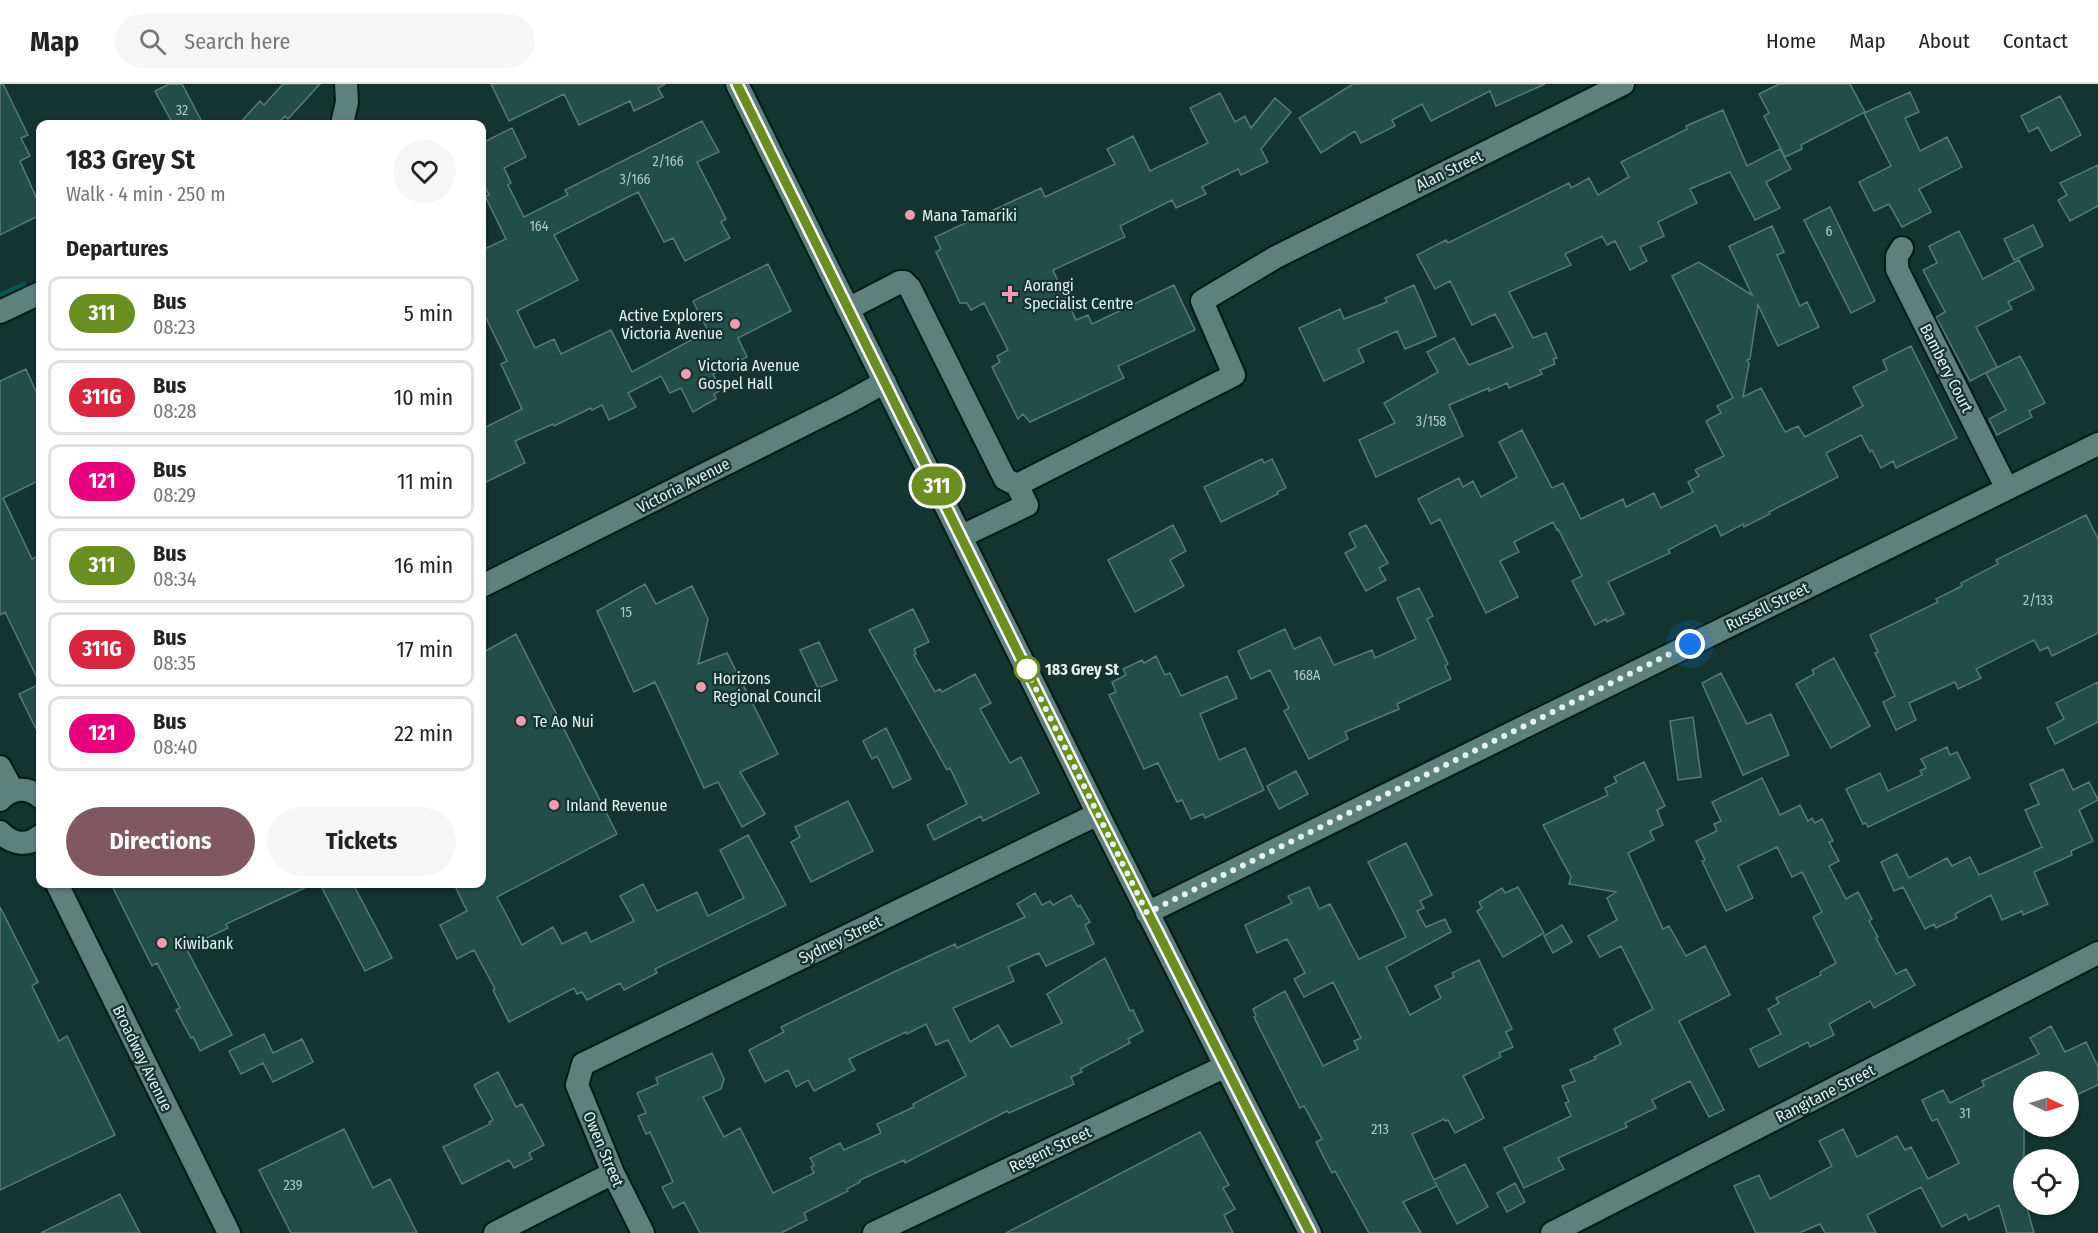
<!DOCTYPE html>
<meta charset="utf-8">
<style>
:root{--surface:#fff;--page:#f6f6f6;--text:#222;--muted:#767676;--line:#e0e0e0;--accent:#805862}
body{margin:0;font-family:"Fira Sans Condensed",sans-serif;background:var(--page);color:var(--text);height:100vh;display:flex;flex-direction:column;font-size:22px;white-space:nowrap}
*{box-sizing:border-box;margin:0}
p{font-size:20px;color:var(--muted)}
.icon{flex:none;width:33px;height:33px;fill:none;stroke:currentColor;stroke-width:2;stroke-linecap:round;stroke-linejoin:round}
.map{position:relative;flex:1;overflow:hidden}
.sheet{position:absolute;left:36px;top:36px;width:450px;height:768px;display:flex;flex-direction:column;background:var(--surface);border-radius:12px;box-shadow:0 2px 4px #0004}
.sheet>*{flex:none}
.badge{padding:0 12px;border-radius:20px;font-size:21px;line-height:39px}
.needle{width:39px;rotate:94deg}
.fabs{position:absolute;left:2013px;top:987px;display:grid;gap:12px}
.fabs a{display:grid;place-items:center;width:66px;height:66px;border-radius:50%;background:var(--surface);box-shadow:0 2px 4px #0004;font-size:30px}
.you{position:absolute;width:30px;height:30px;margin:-15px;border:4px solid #fff;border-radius:50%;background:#1a73e8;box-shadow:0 0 0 9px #1a73e833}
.map>.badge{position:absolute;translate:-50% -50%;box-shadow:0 0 0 3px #fff}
h2{padding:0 30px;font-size:22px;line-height:54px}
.round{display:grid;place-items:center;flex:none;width:63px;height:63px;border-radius:32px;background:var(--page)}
.headline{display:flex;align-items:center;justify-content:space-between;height:102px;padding:0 30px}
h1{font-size:28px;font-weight:700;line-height:45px}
.primary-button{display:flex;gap:12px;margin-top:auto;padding:12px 30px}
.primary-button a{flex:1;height:69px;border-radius:36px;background:var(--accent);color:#fff;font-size:24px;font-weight:700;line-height:69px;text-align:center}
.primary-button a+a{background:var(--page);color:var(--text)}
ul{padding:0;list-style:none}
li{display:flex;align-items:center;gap:18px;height:75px;margin:0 12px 9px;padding:0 18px;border:3px solid var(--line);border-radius:12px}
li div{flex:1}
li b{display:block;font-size:22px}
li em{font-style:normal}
li .badge{min-width:66px;font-weight:700;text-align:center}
header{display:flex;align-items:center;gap:36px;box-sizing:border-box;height:84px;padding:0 30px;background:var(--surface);border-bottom:2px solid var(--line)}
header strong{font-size:28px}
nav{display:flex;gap:33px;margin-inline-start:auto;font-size:21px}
.search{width:420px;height:54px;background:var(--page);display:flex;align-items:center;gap:15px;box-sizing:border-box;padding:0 21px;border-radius:33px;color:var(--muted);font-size:22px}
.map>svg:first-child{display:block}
</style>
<header>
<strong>Map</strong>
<div class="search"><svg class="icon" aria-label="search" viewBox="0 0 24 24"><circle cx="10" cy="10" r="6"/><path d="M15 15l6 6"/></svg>Search here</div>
<nav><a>Home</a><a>Map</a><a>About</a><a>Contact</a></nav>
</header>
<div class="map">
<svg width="2098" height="1149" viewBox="0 0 2098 1149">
<rect width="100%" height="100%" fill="#13342f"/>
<path fill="#025a52" d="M25,197L26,205L0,218V209Z"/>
<path fill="#234e48" stroke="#597a75" stroke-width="1.5" d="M0,0H3L28,51L21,54L30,72L20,77L40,122V131L0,151Z
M169,0H182L203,40H173L155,7Z
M283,0H320L288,35L285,32L281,36L286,40H239L260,17L264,21Z
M491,0H665L658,4L663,13L634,27L630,17L579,41L564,10L509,37Z
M1353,0H1545L1496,22L1490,7L1431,37L1422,20L1392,36L1395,42L1361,59L1355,47L1321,69L1299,34Z
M1779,0H1850L1865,28L1801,61L1802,65L1785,73L1764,32L1769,29L1759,10Z
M1910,8L1919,28L1905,34L1920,67L1947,53L1962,83L1919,105L1931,128L1902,143L1889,120L1874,127L1859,98L1891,82L1864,29Z
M1220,9L1235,38L1245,32L1251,44L1275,14L1291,28L1261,65L1268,78L1241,91L1238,85L1202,103L1206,110L1176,124L1172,116L1120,142L1125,153L1053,186L1076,236L1088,231L1092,240L1174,201L1195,246L1118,282L1124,294L1030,338L1023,330L1018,335L992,283L1000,278L997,272L1008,266L984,219L971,226L967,219H960L936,168L941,165L935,153L1041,104L1045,113L1115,80L1107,65L1133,52L1150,87L1208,59L1190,24Z
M2060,12L2081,51L2051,67L2038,43L2029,48L2021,32Z
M1723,26L1747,82L1780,65L1791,85L1766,98L1780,124L1755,136L1730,88L1690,105L1697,119L1658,138L1664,152L1640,163L1647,177L1630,186L1615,157L1607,161L1602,152L1565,170L1571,181L1509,208L1533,254L1546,249L1557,274L1553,275L1555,280L1540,286L1542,290L1509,304L1507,299L1489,307V304L1449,321L1463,352L1376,393L1359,356L1395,339L1384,319L1438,288L1427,268L1454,254L1469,281L1513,263L1495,230L1472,241L1450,197L1435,205L1417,171L1446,156L1448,159L1569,99L1571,104L1589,94L1598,111L1629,93L1621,78L1687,45L1686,42Z
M702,37L719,68L697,78L726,135L721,138L730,154L685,177L673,154L664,158L638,108L554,151L578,196L517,227L535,264L554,255L561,270L611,246L632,288L708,247L693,217L768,180L791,227L738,254L747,273L713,290L721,306L714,310L716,315L693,328L681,304L670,309L661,292L628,309L636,323L609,336L602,321L592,326L591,324L554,342L553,340L515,357L525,379L482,400V345L522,325L501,280L507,277L482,226V166L506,155L485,112L489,111L482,96V59L512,44L526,73L504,84L511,99L508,101L524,133L568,111L565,106Z
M2098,81V122L2070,137L2058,116L2067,111L2060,99Z
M1830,123L1875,217L1851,229L1804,136Z
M2033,141L2043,162L2014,176L2004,155Z
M1772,142L1784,168L1777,171L1800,222L1807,218L1819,243L1778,262L1758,221L1750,275L1747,276L1749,280L1743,313L1761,304L1785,348L1798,342L1805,353L1863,322L1853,303L1887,286L1883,276L1911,262L1957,354L1896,384L1893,377L1881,384L1872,366L1870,368L1861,351L1826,369L1838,393L1824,400L1769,428L1770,430L1744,443L1743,440L1721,452L1716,441L1668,466L1670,469L1608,498L1624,530L1607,538L1606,535L1595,541L1572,497L1582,492L1558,445L1557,446L1553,438L1514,458L1519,468L1500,477L1518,513L1486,529L1440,435L1431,440L1418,415L1459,394L1463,403L1473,397L1481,413L1517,393L1499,358L1522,346L1552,404L1563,399L1581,435L1623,415L1626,423L1654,409L1661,424L1693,408L1688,398L1699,392L1695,386L1724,372L1706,337L1721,329L1717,322L1733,314L1672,192L1699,178L1752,211L1729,162Z
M1959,147L1983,195L2019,176L2034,205L2008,218L2012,225L1976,243L1997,283L1970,297L1936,233L1945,228L1923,186L1937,179L1929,162Z
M1414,201L1436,252L1405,265L1397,247L1358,265L1364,278L1324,297L1299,244L1340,225L1344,235L1387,218L1385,214Z
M2020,272L2045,319L2029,327L2032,333L1997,351L1989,335L2006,326L1986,289Z
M26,285L40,317V396L3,414L32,475L40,471V653L19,610L40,600L5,528L0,531V297Z
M1262,375L1264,379L1272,375L1286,404L1277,408L1278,410L1221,438L1204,403Z
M2086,431L2098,455V549L2052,572L2048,563L2040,567L2034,556L1976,585L1981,594L1958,605L1955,598L1909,619L1916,636L1896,646L1883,618L1895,612L1875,569L1878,568L1870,551L1938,518L1936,515L1962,502L1961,499L1998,480L1996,476Z
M1173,441L1186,467L1170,476L1184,502L1135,528L1108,476Z
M1366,441L1388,479L1379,484L1386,496L1366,507L1345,469L1356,463L1349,449Z
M645,500L656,520L692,502L708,535L698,580L727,569L778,670L740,688L765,730L742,743L718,698L704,704L655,598L634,608L597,527Z
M1419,504L1433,532L1427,535L1448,580L1445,582L1451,595L1397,620L1399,625L1345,648L1348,655L1309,675L1284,627L1289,624L1270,586L1251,595L1238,567L1285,545L1294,565L1320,553L1334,581L1372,566L1375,574L1416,555L1397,514Z
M913,525L929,558L914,565L916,570L914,571L935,608L940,605L942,608L975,590L991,619L980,625L1010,679L1021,673L1039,709L983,737L981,732L934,756L927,741L967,720L950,684L947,686L869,546Z
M516,550L617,750L497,813L522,861L553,843L562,860L586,848L591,858L634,837L620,812L643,800L657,827L697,808L708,832L744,814L720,766L748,751L786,821L655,885L657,889L624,906L620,899L587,916L582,908L577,910L574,904L509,938L493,906L495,905L474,866L457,875L440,841L467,827L454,800H482V569Z
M819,558L837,596L818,604L800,566Z
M1156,572L1165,591L1170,589L1181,612L1227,592L1237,614L1200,630L1219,676L1245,664L1264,706L1205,734L1203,730L1191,735L1182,716L1177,718L1158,679L1144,685L1109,611L1116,608L1112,598L1126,591L1123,585L1142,576L1144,579Z
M1834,574L1870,642L1831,664L1796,600L1814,590L1812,586Z
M1721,589L1747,640L1771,630L1789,671L1743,691L1702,599Z
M2098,598V638L2055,660L2047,644L2064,635L2056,619Z
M1693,633L1701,693L1678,696L1670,637Z
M886,644L911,695L893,704L877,672L872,675L863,657Z
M1947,663L1950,671L1957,668L1970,694L1868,743L1866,739L1863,740L1846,705L1880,689L1888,707L1922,691L1920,687L1926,684L1921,675Z
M1644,678L1665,722L1657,726L1663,741L1650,747L1654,756L1628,769L1663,845L1669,842L1686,872L1705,862L1730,911L1679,937L1724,1026L1709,1033L1690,997L1652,1016L1656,1024L1625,1039L1627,1043L1558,1074L1564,1085L1524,1104L1504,1064L1571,1032L1565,1019L1569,1018L1562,1002L1575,997L1570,986L1596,975L1594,973L1621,960L1614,945L1653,925L1621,862L1600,873L1588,852L1617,836L1607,814L1616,808L1569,800L1571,793L1543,741L1608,711L1605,704L1617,698L1614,693Z
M2063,685L2073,706L2089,698L2098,716L2079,726L2093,757L2071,767L2072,771L2034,788L2048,820L2023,831L2022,827L2002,836L1991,811L1955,830L1957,834L1936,844L1934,840L1925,845L1903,803L1894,807L1881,778L1897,770L1909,794L1947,774L1952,782L1970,773L1979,791L2042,763L2025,726L2039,720L2030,700Z
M1296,687L1308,710L1279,725L1267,702Z
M1762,694L1780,731L1800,721L1808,737L1812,734L1815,739L1822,735L1833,757L1829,758L1839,777L1829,782L1846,815L1858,808L1872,835L1869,837L1878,853L1876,854L1896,890L1906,885L1915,901L1874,924L1870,917L1829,940L1834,951L1810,963L1808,958L1759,983L1750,965L1781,950L1768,925L1779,919L1776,914L1821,891L1820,888L1836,879L1813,833L1822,828L1802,788L1792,793L1777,763L1738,782L1753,814L1726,827L1702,777L1705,776L1696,757L1717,747L1714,740L1721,737L1712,718Z
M848,717L873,767L811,798L791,758L800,753L795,743Z
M1406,759L1432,811L1420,817L1424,824L1417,827L1426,843L1445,835L1451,848L1386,883L1410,931L1441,914L1435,902L1454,893L1452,889L1479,876L1512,945L1506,948L1513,963L1499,969L1501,973L1463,992L1484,1034L1455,1049L1448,1036L1445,1037L1444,1035L1412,1050L1434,1096L1465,1080L1488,1123L1457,1140L1435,1098L1437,1102L1403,1118L1421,1149H1369L1335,1087L1332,1089L1316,1058L1322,1055L1304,1022L1300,1024L1254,933L1256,932L1253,925L1285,907L1323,982L1358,965L1354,957L1361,954L1333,898L1304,913L1294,895L1305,889L1287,855L1257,869L1245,841L1292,819L1288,812L1309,803L1319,825L1330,820L1359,875L1406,853L1368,778Z
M111,800H313L226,840L228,844L186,864L232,951L200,967L193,953L191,954L176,926L180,924L157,879L152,882Z
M320,800H353L392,874L365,887Z
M1518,803L1544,849L1503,873L1477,827L1482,824L1479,818L1502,804L1505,809Z
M1035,809L1042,821L1050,817L1053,821L1071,811L1078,823L1080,821L1090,838L1085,841L1094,860L1046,882L1039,869L1008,883L1014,897L953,924L970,958L998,941L1011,963L1062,939L1047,910L1105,874L1130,927L1133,926L1143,947L1128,955L1130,959L1080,985L1082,988L1071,993L1074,1000L1009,1029L1007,1027L905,1079L904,1076L860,1096V1098L847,1105L848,1107L804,1129L807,1136L781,1149H700L684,1118L673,1124L662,1103L673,1098L650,1048L646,1050L638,1032L646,1029L637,1009L658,1000L656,994L712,969L724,995L721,1005L703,1013L724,1053L740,1044L773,1109L814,1089L811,1083L814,1081L810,1074L840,1059L844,1066L881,1049L877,1040L914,1023L913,1020L966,992L948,956L936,961L926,940L907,950L906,948L849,975L855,986L814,1007L808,996L796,1003L788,986L765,998L749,966L784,948L781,943L894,888L955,860L957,864L1025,833L1017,820Z
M0,823L38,898L32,902L59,957L67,952L115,1051L0,1106Z
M1562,841L1572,858L1553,869L1544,852Z
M2051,942L2065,968L2086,958L2098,983V1001L2068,1015V998H2024V1102L2021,1103L2024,1120H2026L2034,1149H2007L1999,1121L1969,1136L1966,1130L1942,1143L1921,1103L1867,1131L1876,1149H1825L1820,1140L1799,1149H1756L1734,1102L1759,1091L1770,1115L1832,1082L1819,1057L1843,1045L1857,1073L1897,1052L1905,1066L1911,1063L1928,1095L1959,1079L1937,1035L1932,1037L1922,1016L1943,1006L1950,1019L1984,1002L1982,997L2039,970L2030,954Z
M264,950L273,969L302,955L313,978L273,998L263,979L241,990L229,967Z
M498,988L516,1023L522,1020L544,1061L529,1069L532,1075L514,1084L509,1076L462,1100L443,1063L490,1040L489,1038L493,1036L474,1001Z
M344,1045L373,1104L390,1095L417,1149H291L259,1086Z
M1200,1048L1229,1101L1223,1104L1235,1125L1224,1131L1233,1149H1006Z
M1515,1099L1525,1118L1507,1128L1497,1109Z
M120,1110L140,1149H41Z"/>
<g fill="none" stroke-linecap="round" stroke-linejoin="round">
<g stroke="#001b18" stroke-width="26">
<path id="minor" d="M737,0L1098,730L1310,1149
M342,40L347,18L346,0
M1902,164L1897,172V185L2006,403
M848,225L900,198H904L910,204L1005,395L1017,401
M0,228L40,209
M962,452L1027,421L1017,401L1234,291L1202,217L1276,173L1623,0
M482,502L845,320L885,298
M0,683L13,707
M0,716C11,704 27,702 40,713
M0,748C12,760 27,763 40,752
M57,800L229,1149
M1147,829L2098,360
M495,1149L613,1089
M643,1149L613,1089L577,1001L583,980L1098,730
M874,1149L1226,982
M1552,1149L2098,869"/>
</g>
<use href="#minor" stroke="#5f817c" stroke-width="22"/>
</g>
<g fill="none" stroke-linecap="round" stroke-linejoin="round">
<g stroke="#fff" stroke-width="14">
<path id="line" d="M737,0L1098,730L1310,1149"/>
</g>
<use href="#line" stroke="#6b8e23" stroke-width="9"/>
<path stroke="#e2f4f0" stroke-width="6" stroke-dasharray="0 10.8" d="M1027,585L1024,581L1147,829L1690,560"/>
</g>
<g fill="#f29ab0" stroke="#13342f" stroke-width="2">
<circle cx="910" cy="131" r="6"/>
<path d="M1007 201h6v6h6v6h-6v6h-6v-6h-6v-6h6z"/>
<circle cx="735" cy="240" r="6"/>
<circle cx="686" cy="290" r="6"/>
<circle cx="701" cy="603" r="6"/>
<circle cx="521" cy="637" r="6"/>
<circle cx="554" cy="721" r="6"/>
<circle cx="162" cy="859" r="6"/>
</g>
<circle fill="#fff" stroke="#6b8e23" stroke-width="3" cx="1027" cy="585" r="12"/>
<g text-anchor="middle" stroke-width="4.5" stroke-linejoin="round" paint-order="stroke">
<g font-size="14" fill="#b2cac6">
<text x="182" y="31">32</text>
<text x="668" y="82">2/166</text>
<text x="635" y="100">3/166</text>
<text x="539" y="147">164</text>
<text x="1829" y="152">6</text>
<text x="1431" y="342">3/158</text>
<text x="2038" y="521">2/133</text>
<text x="626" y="533">15</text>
<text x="1307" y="596">168A</text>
<text x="1965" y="1034">31</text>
<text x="1380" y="1050">213</text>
<text x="293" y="1106">239</text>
</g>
<g font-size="16" fill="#e2f4f0" stroke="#13342f">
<text transform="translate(1449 86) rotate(-26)" y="6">Alan Street</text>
<text transform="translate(1947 284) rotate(63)" y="6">Bambery Court</text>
<text transform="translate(683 401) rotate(-27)" y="6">Victoria Avenue</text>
<text transform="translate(1767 522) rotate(-26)" y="6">Russell Street</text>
<text transform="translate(840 855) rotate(-26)" y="6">Sydney Street</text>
<text transform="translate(143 974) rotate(64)" y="6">Broadway Avenue</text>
<text transform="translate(1825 1009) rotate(-27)" y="6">Rangitane Street</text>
<text transform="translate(604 1065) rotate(67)" y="6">Owen Street</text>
<text transform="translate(1050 1065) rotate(-25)" y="6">Regent Street</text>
</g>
<g font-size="16" fill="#e2f4f0" stroke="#13342f" text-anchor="start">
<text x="922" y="137">Mana Tamariki</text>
<text x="1024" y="207">Aorangi<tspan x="1024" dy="18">Specialist Centre</tspan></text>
<text x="723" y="237" text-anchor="end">Active Explorers<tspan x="723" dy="18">Victoria Avenue</tspan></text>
<text x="698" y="287">Victoria Avenue<tspan x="698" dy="18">Gospel Hall</tspan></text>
<text x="713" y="600">Horizons<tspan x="713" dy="18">Regional Council</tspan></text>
<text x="533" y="643">Te Ao Nui</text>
<text x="566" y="727">Inland Revenue</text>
<text x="174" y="865">Kiwibank</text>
</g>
<g font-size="16" font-weight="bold" fill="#e2f4f0" stroke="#13342f" text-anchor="start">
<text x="1045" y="591">183 Grey St</text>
</g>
</g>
</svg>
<div class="fabs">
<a><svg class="needle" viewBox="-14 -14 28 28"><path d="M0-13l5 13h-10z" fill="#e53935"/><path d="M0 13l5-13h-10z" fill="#767676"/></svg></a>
<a><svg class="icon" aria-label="locate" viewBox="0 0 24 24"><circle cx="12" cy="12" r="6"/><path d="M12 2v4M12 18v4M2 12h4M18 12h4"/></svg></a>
</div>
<div class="you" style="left:1690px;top:560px"></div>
<b class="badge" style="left:937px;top:402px;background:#6b8e23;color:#fff">311</b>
<section class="sheet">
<div class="headline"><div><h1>183 Grey St</h1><p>Walk · 4 min · 250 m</p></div><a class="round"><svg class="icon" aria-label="heart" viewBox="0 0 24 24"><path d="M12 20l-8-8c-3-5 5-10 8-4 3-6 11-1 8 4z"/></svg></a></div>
<h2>Departures</h2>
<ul>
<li><span class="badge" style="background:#6b8e23;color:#fff">311</span><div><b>Bus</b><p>08:23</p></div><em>5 min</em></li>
<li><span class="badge" style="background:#d7263d;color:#fff">311G</span><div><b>Bus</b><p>08:28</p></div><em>10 min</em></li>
<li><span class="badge" style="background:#e6007e;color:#fff">121</span><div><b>Bus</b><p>08:29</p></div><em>11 min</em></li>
<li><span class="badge" style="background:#6b8e23;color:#fff">311</span><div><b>Bus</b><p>08:34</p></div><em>16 min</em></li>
<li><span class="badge" style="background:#d7263d;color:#fff">311G</span><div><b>Bus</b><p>08:35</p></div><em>17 min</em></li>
<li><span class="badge" style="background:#e6007e;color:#fff">121</span><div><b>Bus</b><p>08:40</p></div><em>22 min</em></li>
</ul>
<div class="primary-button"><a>Directions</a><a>Tickets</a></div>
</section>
</div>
